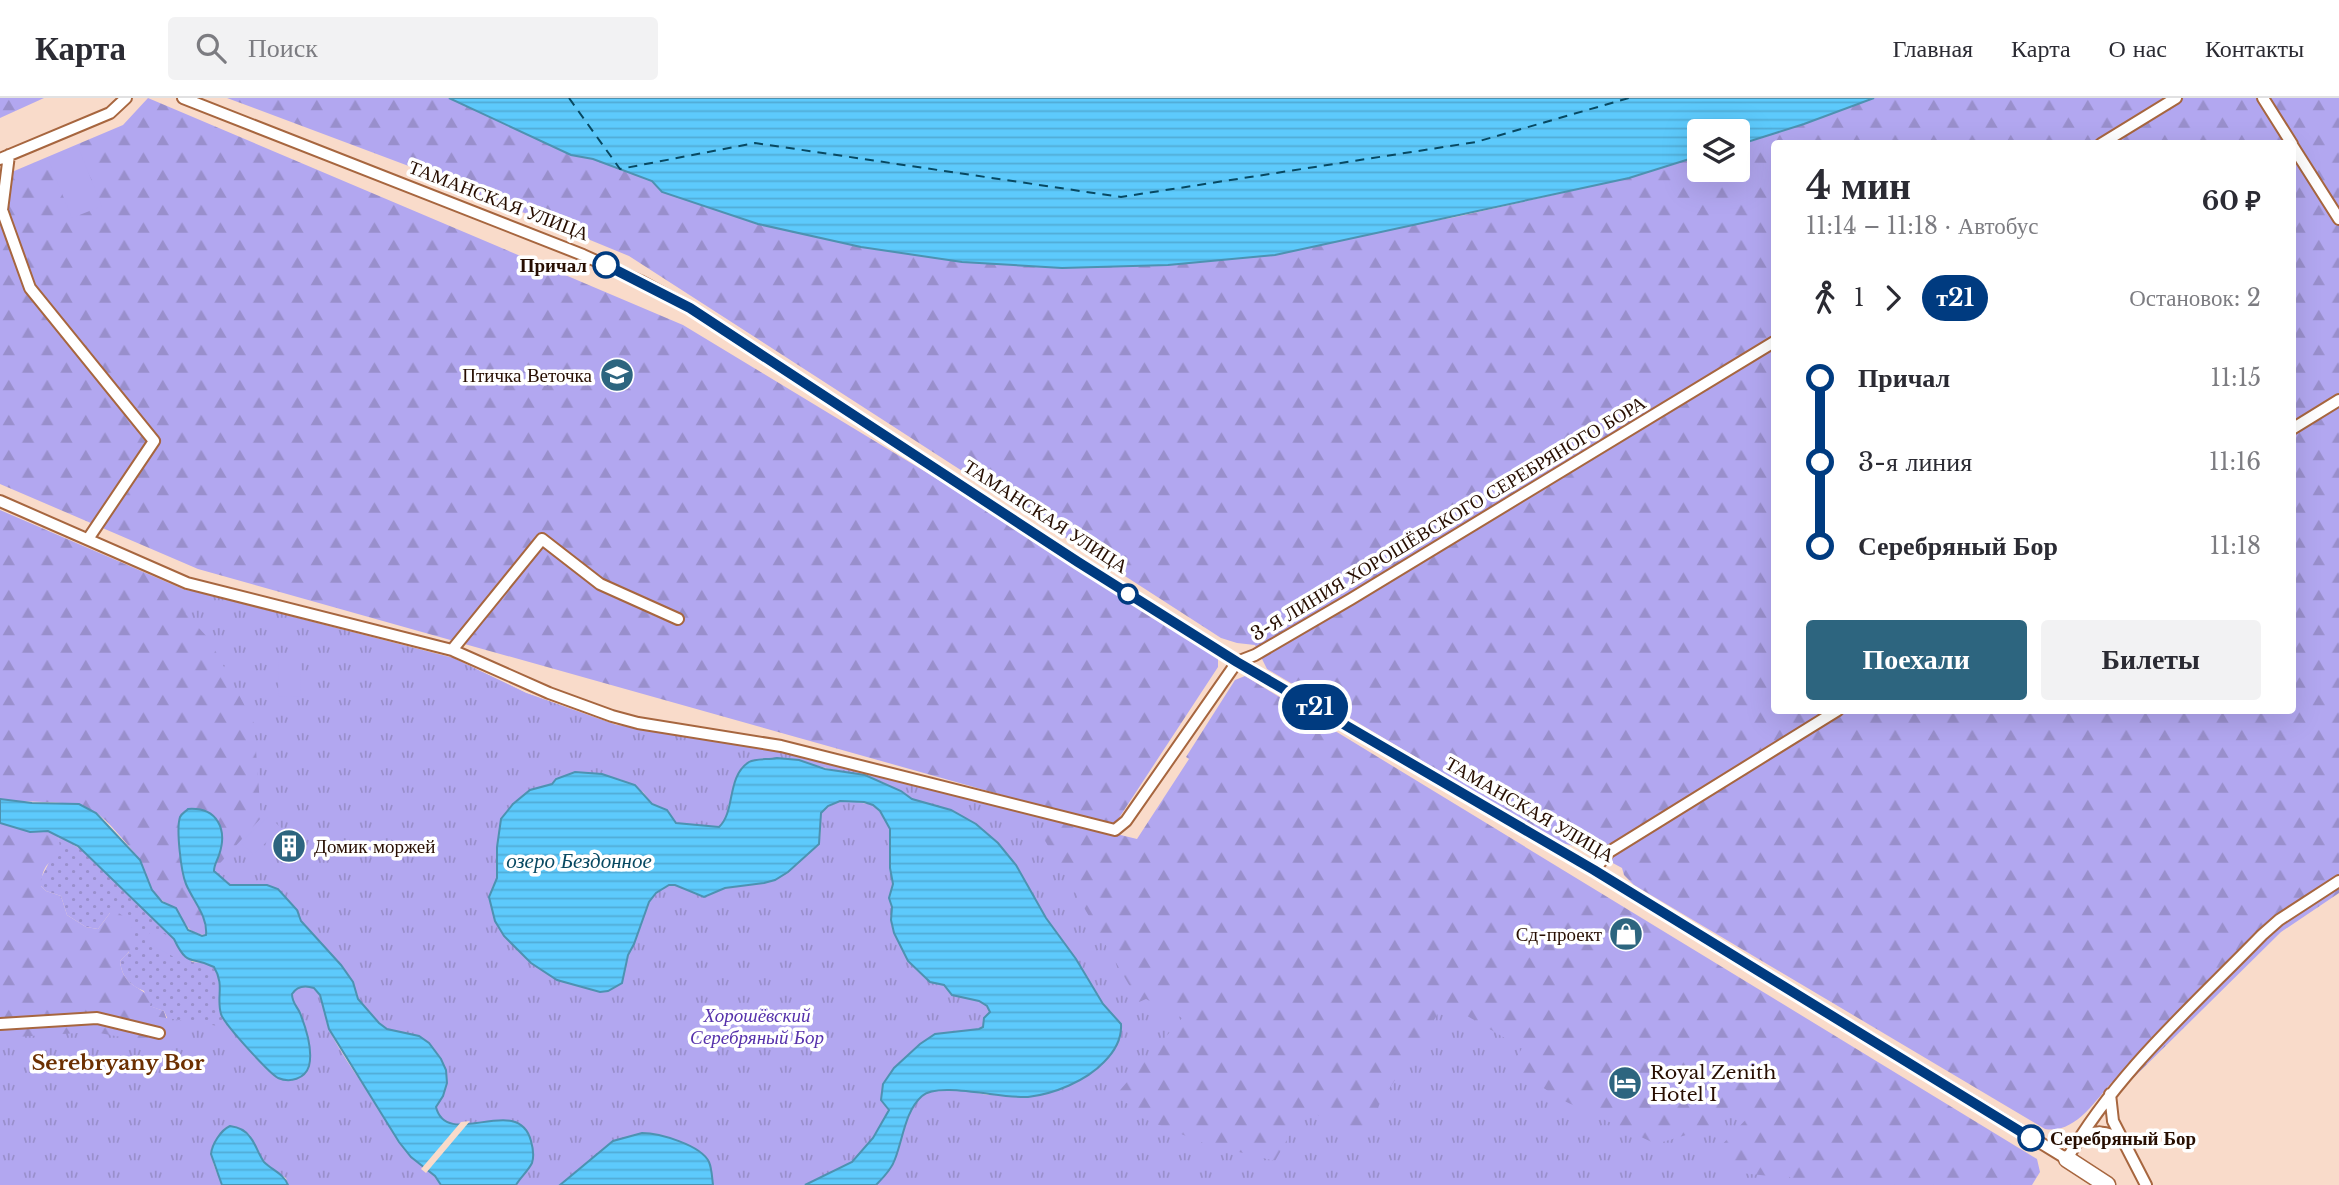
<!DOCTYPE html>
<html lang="ru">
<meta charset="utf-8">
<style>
:root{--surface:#fff;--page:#f2f2f3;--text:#2b2b33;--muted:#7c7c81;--line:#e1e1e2;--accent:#2d657f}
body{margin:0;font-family:"Libre Baskerville",serif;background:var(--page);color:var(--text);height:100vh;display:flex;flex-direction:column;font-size:26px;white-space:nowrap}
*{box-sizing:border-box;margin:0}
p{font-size:23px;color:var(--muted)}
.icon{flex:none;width:38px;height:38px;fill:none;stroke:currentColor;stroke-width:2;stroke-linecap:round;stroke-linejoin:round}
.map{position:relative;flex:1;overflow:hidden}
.panel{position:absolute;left:1771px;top:42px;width:525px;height:574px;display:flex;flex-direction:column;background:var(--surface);border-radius:7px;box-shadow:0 7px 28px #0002}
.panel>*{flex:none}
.badge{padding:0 14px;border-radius:23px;font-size:24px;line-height:46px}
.tools{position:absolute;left:1687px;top:21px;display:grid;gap:14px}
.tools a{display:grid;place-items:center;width:63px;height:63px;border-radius:7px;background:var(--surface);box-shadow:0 7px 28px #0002;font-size:35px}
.map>.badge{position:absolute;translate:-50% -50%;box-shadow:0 0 0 4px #fff}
.legs{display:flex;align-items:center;gap:10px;height:77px;padding:0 35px;font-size:23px}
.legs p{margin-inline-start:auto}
.summary{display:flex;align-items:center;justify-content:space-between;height:119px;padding:0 35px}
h1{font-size:38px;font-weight:700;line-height:52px}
.cta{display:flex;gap:14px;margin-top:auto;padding:14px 35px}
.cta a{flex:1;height:80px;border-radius:7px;background:var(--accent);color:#fff;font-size:28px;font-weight:700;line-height:80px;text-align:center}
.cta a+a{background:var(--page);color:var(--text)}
ul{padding:0 35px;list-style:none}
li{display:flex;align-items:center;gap:24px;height:84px;font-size:26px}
li i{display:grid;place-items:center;width:10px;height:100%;margin:0 9px;background:currentColor}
li i::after{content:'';width:18px;height:18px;margin:-9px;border:5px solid;border-radius:50%;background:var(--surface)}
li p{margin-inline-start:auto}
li:first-child i{background:linear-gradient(#0000 50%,currentColor 0)}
li:last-child i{background:linear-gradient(currentColor 50%,#0000 0)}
header{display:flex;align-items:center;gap:42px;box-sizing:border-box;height:98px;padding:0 35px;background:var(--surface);border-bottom:2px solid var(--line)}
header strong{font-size:33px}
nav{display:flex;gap:38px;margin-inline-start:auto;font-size:24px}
.search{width:490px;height:63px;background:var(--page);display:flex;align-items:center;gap:18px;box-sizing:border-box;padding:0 24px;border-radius:7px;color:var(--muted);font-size:26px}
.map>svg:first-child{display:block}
</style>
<header>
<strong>Карта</strong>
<div class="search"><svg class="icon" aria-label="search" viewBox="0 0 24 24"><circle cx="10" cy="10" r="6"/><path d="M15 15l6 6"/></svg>Поиск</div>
<nav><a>Главная</a><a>Карта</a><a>О нас</a><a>Контакты</a></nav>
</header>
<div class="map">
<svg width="2339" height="1087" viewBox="0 0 2339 1087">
<defs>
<pattern id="grass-dots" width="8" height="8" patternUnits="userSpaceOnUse" patternTransform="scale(1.75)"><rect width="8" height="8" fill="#b2a7f0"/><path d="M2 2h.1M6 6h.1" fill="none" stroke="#998fcc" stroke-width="1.8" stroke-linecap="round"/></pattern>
<pattern id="forest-firs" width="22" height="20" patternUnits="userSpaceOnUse" patternTransform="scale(1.75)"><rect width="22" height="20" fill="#b2a7f0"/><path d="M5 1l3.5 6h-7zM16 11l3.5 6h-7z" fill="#998fcc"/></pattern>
<pattern id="park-tufts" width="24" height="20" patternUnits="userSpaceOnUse" patternTransform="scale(1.75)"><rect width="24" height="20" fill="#b2a7f0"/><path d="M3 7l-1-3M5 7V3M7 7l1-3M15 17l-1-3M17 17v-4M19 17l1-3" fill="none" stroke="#998fcc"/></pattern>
<pattern id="water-rules" width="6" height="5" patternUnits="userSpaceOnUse" patternTransform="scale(1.75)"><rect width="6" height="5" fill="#5dcafc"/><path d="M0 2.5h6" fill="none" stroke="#51acd6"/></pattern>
</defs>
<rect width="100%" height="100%" fill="#f9dbca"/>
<path fill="url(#grass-dots)" d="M59,738L87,755L174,841L192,864L205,865L214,869C228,892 213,906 230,930L168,922L164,913L149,908L144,893C130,887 122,880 120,863L129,854L110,815L98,831L86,829L67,817L61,798L46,793L41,788V780L58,747Z"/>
<path fill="url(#forest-firs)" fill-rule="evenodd" d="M0,0H44L0,20Z
M148,0L683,227L1218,551V569L1117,723L1109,727L198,471L0,386V79L123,27Z
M227,0H449L571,57L593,61L652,83L662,94L758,126L861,149L962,164L1062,170L1168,167L1451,120L1629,80L1699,58V72H1738V47L1804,26L1874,0H2339V795L2281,834L2123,990L2112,984C2095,1003 2075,1036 2045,1031L1634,787L1624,777L1622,770L1587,751L1561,745L1267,571L1255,547L1237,545L1221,540L629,158L422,73ZM1774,46H2292V612H1774Z
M0,412L183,491L453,560L526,595L616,627L730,645L727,660L337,588L504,838L941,929L805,1087H713L709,1065L563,1084L560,1087H516L533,1062L213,773L221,750L206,713L192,711L180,720C179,740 180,762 185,781C189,801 208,816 206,837C188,837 184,823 176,810C160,804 149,792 145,776C143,770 142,766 139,761C130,749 107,721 95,714C71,699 30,707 0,701Z
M1245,578L2037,1061L2040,1074L2032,1087H876L1103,906L1016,767L1001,749L1022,713L1137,741L1189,661L1186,659L1235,582Z
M0,725L30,734L48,733L59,738C58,744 61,748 60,754C59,761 52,762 48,766C43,771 41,781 41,788L46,793L61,798L67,817L86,829L98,831L110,815L115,813C129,819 139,835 131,850C129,855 124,859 120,863C123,888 137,886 152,901L150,908L164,913L213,1066L222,1087H0Z"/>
<path fill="url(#park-tufts)" d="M189,492L453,560L526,595L616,627L805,656L1054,721L1047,725L1044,741L1139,904L1146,901L1182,920L1115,998L1138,1012L1142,1020L1203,1045L1275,1063L1306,1008L1354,1045L1445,905L1522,950L1512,968L1558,1000L1656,1046L1716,1028L1733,1002L1745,1008L1752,1015L1717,1052L1730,1074L1781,1079L1787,1077L1799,1087H876C883,1079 891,1071 895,1061C903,1042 906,1006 926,995C945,985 975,996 995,998C1032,1002 1095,988 1114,952C1118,945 1119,934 1121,926L1103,906L1076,861L1046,820L1016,767L998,745L976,726L951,712L912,701L883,684L786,660L760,661L728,708L727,722L719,729L676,725L667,712L652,706L643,694L622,682L602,676L530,692L513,706L501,722L497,749L499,772L497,780L492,790L495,823L504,838L531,865L608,893L622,885L627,857L634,846L649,804L656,795L669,787L684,789L694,795L764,785L788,774L797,763L815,750L820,741L821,715L824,711L840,703H852L873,707L885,719L890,731V770L893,786L889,800L892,809L891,822L894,835L908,863L930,884L944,887L952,897L979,903L987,908L990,914L983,929L979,931L935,936L894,970L889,1012L873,1040L852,1064L805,1087H713L709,1065L697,1053L661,1037L642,1035L613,1043L560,1087H516C520,1080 528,1073 532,1065C534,1059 533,1050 531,1044C518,994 448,1053 436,1009L443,998L447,985L446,972L441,961L429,945L419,938L387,931L379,925L358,901L353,884L341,867L301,823L297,812L278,791L267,787H230L213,773L261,720L254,625L209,541L186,516L193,500Z
M308,888C326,893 323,919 330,934C350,972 379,1006 399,1044L411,1059L435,1078L441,1087H288L286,1080L271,1071L260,1058L250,1038L237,1029L226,1030C207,1055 210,1060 222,1087H0V940L94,934L148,944L147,917L218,928L228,927L276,978L291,983L310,957C307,943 305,930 300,917C297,909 292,905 292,896L297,890Z"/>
<path fill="#b2a7f0" d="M78,49L102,108L72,120L48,61Z
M279,562H301L300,599L278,598Z
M269,718L281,730L253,757L241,744Z
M152,830L187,847L180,862L145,844Z"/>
<path fill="url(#water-rules)" stroke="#4d92b1" stroke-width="2" d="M449,0H1874L1804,26L1738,47V33H1699V58L1629,80L1275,157L1168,167L1062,170L962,164L861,149L758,126L662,94L652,83L593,61L571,57Z
M777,660L799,662L825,671L865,677L901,693L912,701L951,712L976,726L998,745L1016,767L1046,820L1076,861L1103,906L1121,926C1122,941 1115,953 1104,964C1086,983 1054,996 1028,999C1003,1001 938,983 922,998C905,1013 903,1041 895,1061C892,1071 883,1080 876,1087H805L852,1064L873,1040L889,1012L881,1002L883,986L894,970L920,946L935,936L979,931L983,929L984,920L990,914L987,908L979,903L952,897L944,887L930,884L908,863L894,835L891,822L892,809L889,800L893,786L890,770V731L880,713L873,707L864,704L840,703L828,708L821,715L819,746L788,774L775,782L764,785L725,790L704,799L675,787H669L656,795L649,804L634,846L628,857L622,885L608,893L600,894L557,882L531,865L504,838L495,823L489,799L497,780V749L501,721L513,706L530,692L552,686L556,681L575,674L602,676L635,687L652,706L667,712L676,725L719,729C736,713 726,679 749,664C756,660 768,662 777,660Z
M0,701L32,705L79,706L96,715L140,762L152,792L162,804L176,810L188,832L202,838L206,837C208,818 193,803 186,786C181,774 176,731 180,719C182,715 185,714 188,711C217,709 228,731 219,757C217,763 214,767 214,773L230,787H267L278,791L297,812L301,823L341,867L353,884L358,901L379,925L387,931L419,938L429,945L441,961L446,972L447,985L443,998L436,1009C447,1053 518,994 531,1043C533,1050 534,1059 532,1065C528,1073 520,1080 516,1087H441L435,1078L411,1059L399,1044L329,931L320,897L314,890C305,887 297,888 292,896C292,905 297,908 300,915C306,930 313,952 309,968C305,981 290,985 278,980C269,975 224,926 221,916C216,899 225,887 214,869C192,857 188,871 174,841L78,748L48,733L30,734L0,725Z
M230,1028C238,1029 246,1033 250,1039C256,1046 258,1056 264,1064C272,1072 284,1076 288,1087H222L211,1056C212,1046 221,1032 230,1028Z
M642,1035C659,1035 701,1047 709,1064C712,1071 712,1080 713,1087H560L613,1043Z"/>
<path fill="#f9dbca" d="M470,1023L426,1075L421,1071L461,1024Z"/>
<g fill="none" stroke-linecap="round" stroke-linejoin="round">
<path stroke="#084962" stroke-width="2" stroke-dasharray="9 7" stroke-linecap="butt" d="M569,0L620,71L755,45L1121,99L1476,44L1629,0"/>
<g stroke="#a7663f" stroke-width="14">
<path id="street" d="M183,0L583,157L640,183L690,210L1128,496L1237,564L1594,772L2067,1061C2116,975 2193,908 2262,837L2279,822L2339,783
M2263,0L2292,46
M2101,46L2176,0
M2292,47L2339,121
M9,57L2,112L30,190L154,343L88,441
M0,61L110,15L126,0
M2292,331L2339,302
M0,403L187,485L452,552L549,595L612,618L638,625L781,648L1115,732L1126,723L1237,564L1255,557L1351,501L1774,244
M452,552L542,441L600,486L678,521
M1594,772L1609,754L1838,612
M0,926L97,920L159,935
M2110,996L2113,1023L2146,1087
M2079,1043C2093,1031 2108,1032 2121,1043"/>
</g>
<g stroke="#a7663f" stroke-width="19">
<path id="secondary" d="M2067,1061L2107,1087"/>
</g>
<use href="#street" stroke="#fff" stroke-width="10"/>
<use href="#secondary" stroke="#fff" stroke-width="16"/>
</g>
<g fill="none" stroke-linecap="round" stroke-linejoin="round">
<g stroke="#fff" stroke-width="16">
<path id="line-1" d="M606,167L690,210L1078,464L1237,564L1594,772L2031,1040"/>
</g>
<use href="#line-1" stroke="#003b80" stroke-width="10"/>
</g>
<defs>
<g id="school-disc" transform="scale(1.75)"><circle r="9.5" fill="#2d657f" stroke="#fff"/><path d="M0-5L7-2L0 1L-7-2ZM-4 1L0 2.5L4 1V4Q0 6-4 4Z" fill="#fff"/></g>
<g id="building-disc" transform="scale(1.75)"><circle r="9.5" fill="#2d657f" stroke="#fff"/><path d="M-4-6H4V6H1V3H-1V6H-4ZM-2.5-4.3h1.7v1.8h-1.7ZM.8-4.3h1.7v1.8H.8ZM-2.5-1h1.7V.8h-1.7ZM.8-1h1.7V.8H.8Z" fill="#fff"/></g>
<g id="shop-disc" transform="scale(1.75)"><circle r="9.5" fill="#2d657f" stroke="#fff"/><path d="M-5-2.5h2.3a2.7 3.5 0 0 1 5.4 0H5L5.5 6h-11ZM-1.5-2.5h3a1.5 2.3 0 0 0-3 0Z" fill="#fff"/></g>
<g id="hotel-disc" transform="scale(1.75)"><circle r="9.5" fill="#2d657f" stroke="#fff"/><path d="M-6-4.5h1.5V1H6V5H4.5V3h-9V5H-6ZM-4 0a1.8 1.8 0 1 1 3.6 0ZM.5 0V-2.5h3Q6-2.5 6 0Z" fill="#fff"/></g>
</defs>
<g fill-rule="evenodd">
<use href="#school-disc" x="617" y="277"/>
<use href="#building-disc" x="289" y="748"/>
<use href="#shop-disc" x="1626" y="836"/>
<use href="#hotel-disc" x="1625" y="985"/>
</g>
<g fill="#fff" stroke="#003b80" stroke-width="3.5">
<circle cx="606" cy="167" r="12"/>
<circle cx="1128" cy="496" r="9"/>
<circle cx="2031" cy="1040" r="12"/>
</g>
<g text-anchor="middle" stroke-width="7" stroke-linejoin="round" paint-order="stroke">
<g font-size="19" fill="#270e01" stroke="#fff">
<text transform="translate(499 102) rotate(21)" y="7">ТАМАНСКАЯ УЛИЦА</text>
<text transform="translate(1046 418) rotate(33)" y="7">ТАМАНСКАЯ УЛИЦА</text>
<text transform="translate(1448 420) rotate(-31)" y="7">3-Я ЛИНИЯ ХОРОШЁВСКОГО СЕРЕБРЯНОГО БОРА</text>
<text transform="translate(1530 711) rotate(30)" y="7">ТАМАНСКАЯ УЛИЦА</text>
</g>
<g font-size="19" font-weight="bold" fill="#270e01" stroke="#fff" text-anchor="end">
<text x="587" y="174">Причал</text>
<text x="2050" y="1047" text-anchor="start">Серебряный Бор</text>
</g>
<g font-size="19" fill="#270e01" stroke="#fff" text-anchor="end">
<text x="592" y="284">Птичка Веточка</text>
<text x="314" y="755" text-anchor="start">Домик моржей</text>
<text x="1602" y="843">Сд-проект</text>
<text x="1650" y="981" text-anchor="start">Royal Zenith<tspan x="1650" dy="22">Hotel I</tspan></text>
</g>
<g font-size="19" font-style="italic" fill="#5631ab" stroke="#fff">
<text x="757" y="924">Хорошёвский<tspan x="757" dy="22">Серебряный Бор</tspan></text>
</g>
<g font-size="21" font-style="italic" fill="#084962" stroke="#fff">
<text x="579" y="770">озеро Бездонное</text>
</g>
<g font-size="21" font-weight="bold" fill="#6c3002" stroke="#fff">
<text x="118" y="972">Serebryany Bor</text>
</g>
</g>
</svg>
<div class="tools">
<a><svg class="icon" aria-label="layers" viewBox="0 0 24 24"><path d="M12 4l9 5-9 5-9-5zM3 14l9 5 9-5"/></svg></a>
</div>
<b class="badge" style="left:1315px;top:609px;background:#003b80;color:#fff">т21</b>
<section class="panel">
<div class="summary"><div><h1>4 мин</h1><p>11:14 – 11:18 · Автобус</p></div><b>60 ₽</b></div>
<div class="legs"><svg class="icon" aria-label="walk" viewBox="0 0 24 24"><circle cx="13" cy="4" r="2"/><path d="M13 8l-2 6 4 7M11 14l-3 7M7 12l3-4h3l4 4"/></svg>1<svg class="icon" aria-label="forward" viewBox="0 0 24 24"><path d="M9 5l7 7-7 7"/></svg><b class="badge" style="background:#003b80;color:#fff">т21</b><p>Остановок: 2</p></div>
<ul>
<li><i style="color:#003b80"></i><b>Причал</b><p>11:15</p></li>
<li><i style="color:#003b80"></i><span>3-я линия</span><p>11:16</p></li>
<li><i style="color:#003b80"></i><b>Серебряный Бор</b><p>11:18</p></li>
</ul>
<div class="cta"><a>Поехали</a><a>Билеты</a></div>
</section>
</div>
